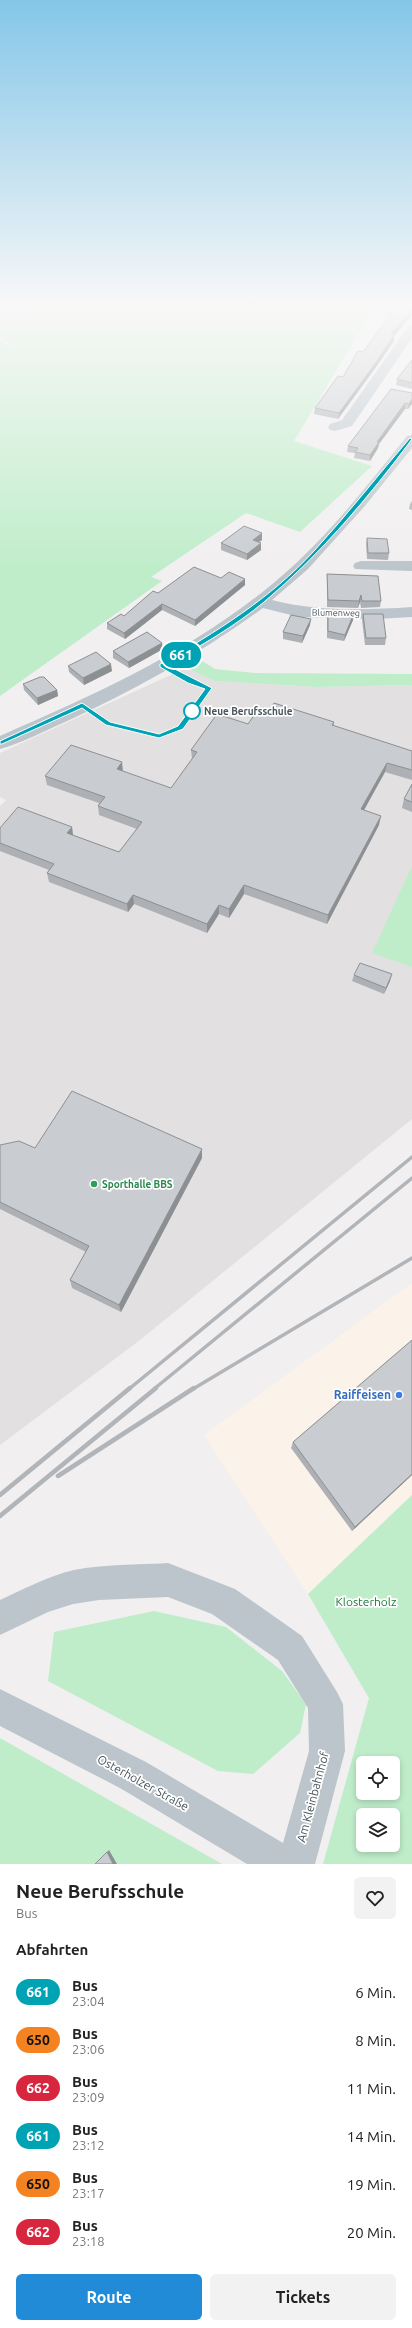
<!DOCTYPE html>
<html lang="de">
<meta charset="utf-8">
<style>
:root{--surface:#fff;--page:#f2f2f2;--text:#222;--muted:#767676;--accent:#228bd7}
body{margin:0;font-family:Ubuntu,sans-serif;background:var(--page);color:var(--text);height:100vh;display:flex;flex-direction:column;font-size:15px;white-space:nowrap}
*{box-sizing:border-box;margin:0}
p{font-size:13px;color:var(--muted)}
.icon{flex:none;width:22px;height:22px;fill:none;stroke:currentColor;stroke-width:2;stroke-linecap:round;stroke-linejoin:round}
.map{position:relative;height:1864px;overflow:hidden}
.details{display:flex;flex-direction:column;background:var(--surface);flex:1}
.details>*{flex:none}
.badge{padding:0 8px;border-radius:13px;font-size:14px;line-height:26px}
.tools{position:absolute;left:356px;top:1756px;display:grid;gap:8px}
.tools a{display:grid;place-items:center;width:44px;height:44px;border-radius:6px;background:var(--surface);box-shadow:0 2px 6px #0003;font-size:20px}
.map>.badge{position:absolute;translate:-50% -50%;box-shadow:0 0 0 2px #fff}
h2{padding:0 16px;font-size:15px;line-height:36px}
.round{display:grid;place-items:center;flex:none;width:42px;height:42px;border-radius:6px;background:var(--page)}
.summary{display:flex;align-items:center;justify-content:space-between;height:68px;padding:0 16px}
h1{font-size:19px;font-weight:600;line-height:30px}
.primary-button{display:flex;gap:8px;margin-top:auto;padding:8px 16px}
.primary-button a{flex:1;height:46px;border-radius:6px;background:var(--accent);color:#fff;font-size:16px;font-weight:600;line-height:46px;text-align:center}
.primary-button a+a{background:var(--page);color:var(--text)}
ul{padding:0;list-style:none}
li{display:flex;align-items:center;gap:12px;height:48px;padding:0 16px}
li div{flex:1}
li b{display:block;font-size:15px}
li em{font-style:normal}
li .badge{min-width:44px;font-weight:700;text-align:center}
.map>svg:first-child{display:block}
</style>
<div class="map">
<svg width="412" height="1864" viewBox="0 0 412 1864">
<rect width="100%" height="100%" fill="#f1efef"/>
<path fill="#fbf3e9" d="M412,1283V1495L308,1594L204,1435Z"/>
<path fill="#e2e0e0" d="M186,668L215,681L316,687L412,685V1119L140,1340L0,1445V806L6,800L0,797V753Z"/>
<path fill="#bfedca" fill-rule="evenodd" d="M18,308H374L294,441L372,466L300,532L246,513L151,577L162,581L0,696V340L16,350L0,337V315Z
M202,661L215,669L255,673L412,674V685L316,687L215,681L186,668Z
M412,866V967L372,953Z
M412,1495V1864H323L369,1698L308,1594ZM363,1763H393V1793H363ZM363,1815H393V1845H363Z
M154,1611L226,1627L282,1671L306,1704L300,1733L253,1774L218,1771L48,1681L54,1632Z
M0,1738L222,1864H0Z"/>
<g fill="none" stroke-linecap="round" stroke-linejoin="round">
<path fill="#bbc5cb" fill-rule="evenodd" d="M412,325V338L352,426L335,431L330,430L328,427L330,424L342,420L408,327Z
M412,435V448L364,507L308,569L272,600C318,612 366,610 412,607V617L376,619L299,617L263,608C201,653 135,690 65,722C44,731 22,743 0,749V736C97,694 194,650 276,581C326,539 366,487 407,436Z
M361,561H412V571L355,569L353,566L355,563Z
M168,1563L235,1589L302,1636L337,1692L343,1704L345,1751L315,1864H247L120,1788L0,1726V1689L146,1762L283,1843L309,1751L308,1708L278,1660L212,1614L168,1597L99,1600L73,1604L48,1612L0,1635V1600C24,1589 48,1576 74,1570C104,1564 137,1565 168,1563Z"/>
<path stroke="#b1b5b9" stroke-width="3.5" d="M129,1389L412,1157
M154,1389L412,1178
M193,1389L412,1258"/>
<path stroke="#b1b5b9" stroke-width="4.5" d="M58,1476L194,1388
M0,1495L130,1388
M0,1516L156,1388"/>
</g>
<path fill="#adb0b4" d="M380,308H412V315L394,336V341L376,367L338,419L314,414L315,408L343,377L363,352L390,315L379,313Z
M412,360V389L396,385L397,379Z
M412,393V404L408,409H405L379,444L378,448L370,461L354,458L355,453L347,452L348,446Z
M412,501V510L409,509L410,504Z
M367,538L389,553L388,560L367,559L366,544Z
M262,540L259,542L261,550L247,560L221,550V543Z
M327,574L381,601L380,607L361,608L360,602L358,608L327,607Z
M221,578L245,585L195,626L162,610L125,639L107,629V623L124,616L158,593Z
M328,613L353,620L344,641L327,638V619Z
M363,614L386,638L385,645H365L362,620Z
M310,625L302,643L283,639V632Z
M163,649L129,668L113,658V651Z
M68,666L112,671L84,685L69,672Z
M23,684L57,690L58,696L38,705L24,690Z
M266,714L334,722V726L412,751V780L385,772L364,810L379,825L327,924L244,894L229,918L219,914L207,933L134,904L128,912L49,882L47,873L49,870L0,851V828L72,827L73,835L119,852L137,829L99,815L98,806L99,803L47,785L45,776L171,788L192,759L191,750L248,724Z
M412,784V812L402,808L404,799Z
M354,975L390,981L384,994L352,981Z
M0,1145L35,1148L202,1158L121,1312L72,1288L70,1280L86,1252L0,1209Z
M412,1340V1475L352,1531L291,1448L293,1442Z"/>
<path fill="#8d9092" d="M412,310V315L394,336V341L376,367L338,419L339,413L391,334Z
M412,399V404L408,409L409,404Z
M405,403V409L379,444L378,448L370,461V455L377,442Z
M262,533V540L253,546V540Z
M261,543V550L247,560V554Z
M245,579V585L195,626V620Z
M361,595L360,602L358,608L359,601Z
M162,604V610L125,639L124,633Z
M354,613L353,620L344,641L345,635Z
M311,619L310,625L302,643L303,636Z
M162,643L163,649L129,668L128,662Z
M111,664L112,671L84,685L83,678Z
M57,690L58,696L38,705L37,698Z
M122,762L123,772L117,769Z
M387,763L385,772L359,819L361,809Z
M381,816L379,825L327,924L328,915Z
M72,827L73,836L67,833Z
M244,885V894L229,918V909Z
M133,895L134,904L128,912L127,904Z
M219,905V914L207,933V924Z
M392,974L390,981L384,994L386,988Z
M202,1149V1158L121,1312L119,1305Z
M412,1474V1475L352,1531L355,1527Z
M109,1850L117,1864H113L107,1852Z"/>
<path fill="#c9cdd1" stroke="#8d9092" d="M380,308H412V310L391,334L394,335L377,361L339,413L315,408L338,376L343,377L358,351L363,352L394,310Z
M412,360V383L397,379Z
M391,389L412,393V399L409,404L405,403L377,442H379L370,455L355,452L358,448L348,446Z
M244,526L262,533L253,540L261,543L247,554L221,543Z
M367,538L387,539L389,553H368Z
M194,567L221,578L229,572L245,579L195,620L162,604L124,633L107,623L121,614L124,616L153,591L158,593Z
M327,574L378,576L381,601H362L361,595L359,601L328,600Z
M328,613H354L345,635L328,631Z
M363,614H383L386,638H366Z
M291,615L311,619L303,636L283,632Z
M147,632L162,643L128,662L113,651Z
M96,652L111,664L83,678L68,666Z
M40,677H44L57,690L37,698L23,684Z
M274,703L334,722L332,725L412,751V770L387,763L361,809L381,816L328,915L244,885L229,909L219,905L207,924L133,895L127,904L47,873L54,864L0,843V828L18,807L72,827L67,833L119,852L142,822L98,806L105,797L45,776L71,745L122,762L117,769L171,788L197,752L191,750L217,714L248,724L257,711L266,714Z
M412,784V802L404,799Z
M360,963L392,974L386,988L354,975Z
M72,1091L202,1149L119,1305L70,1280L89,1246L0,1202V1145L19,1141L35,1148Z
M412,1340V1474L355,1527L293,1442Z
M107,1852L113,1864H95Z"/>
<linearGradient id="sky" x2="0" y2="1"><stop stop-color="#84c6e8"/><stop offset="0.54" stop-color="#f9f8f8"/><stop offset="1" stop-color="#f9f8f8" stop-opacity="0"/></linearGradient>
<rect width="412" height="569" fill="url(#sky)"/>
<path fill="#00a3b4" stroke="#fff" d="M410,438L412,439C369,497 320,555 264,602C234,627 200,646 167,665L212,688L183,729L159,738L106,725L82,708L2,744H0V741L82,703L110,722L159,734L178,726L205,689L188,683L160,667V664C215,633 271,598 314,551C347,515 378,475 410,438Z"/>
<circle fill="#fff" stroke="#00a3b4" stroke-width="2" cx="192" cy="711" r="8"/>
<circle fill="#2e9e5b" stroke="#fff" stroke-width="1.5" cx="94" cy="1184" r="4"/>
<circle fill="#3f7fe0" stroke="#fff" stroke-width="1.5" cx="399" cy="1395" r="4"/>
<g text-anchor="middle" stroke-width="3.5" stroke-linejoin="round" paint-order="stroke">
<g font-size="9" fill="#48555b" stroke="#fff">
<text transform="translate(336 613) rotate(1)" y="3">Blumenweg</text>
</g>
<g font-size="10" font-weight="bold" fill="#48555b" stroke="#fff" text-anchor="start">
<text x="204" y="715">Neue Berufsschule</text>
</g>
<g font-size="10" font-weight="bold" fill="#27864d" stroke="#fff" text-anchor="start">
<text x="102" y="1188">Sporthalle BBS</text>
</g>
<g font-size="12" font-weight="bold" fill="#366cbe" stroke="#fff" text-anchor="end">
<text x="391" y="1399">Raiffeisen</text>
</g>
<g font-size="12" fill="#1c793d" stroke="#fff">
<text x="366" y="1606">Klosterholz</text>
</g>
<g font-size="12" fill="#48555b" stroke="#fff">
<text transform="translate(143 1783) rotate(29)" y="4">Osterholzer Straße</text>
<text transform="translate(313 1797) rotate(-75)" y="4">Am Kleinbahnhof</text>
</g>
</g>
</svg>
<div class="tools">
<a><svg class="icon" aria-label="locate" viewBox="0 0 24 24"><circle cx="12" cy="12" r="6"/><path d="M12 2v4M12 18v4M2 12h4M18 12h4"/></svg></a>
<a><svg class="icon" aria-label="layers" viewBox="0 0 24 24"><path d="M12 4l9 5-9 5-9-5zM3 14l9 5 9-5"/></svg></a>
</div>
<b class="badge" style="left:181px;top:655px;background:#00a3b4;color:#fff">661</b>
</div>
<section class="details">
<div class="summary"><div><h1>Neue Berufsschule</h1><p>Bus</p></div><a class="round"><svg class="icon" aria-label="heart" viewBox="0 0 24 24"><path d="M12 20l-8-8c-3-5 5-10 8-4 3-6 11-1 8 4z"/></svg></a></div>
<h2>Abfahrten</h2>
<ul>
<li><span class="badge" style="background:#00a3b4;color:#fff">661</span><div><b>Bus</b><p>23:04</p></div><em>6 Min.</em></li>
<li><span class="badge" style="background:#f58220;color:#111">650</span><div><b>Bus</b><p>23:06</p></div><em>8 Min.</em></li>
<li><span class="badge" style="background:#d7263d;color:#fff">662</span><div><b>Bus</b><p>23:09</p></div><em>11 Min.</em></li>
<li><span class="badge" style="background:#00a3b4;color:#fff">661</span><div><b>Bus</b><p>23:12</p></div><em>14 Min.</em></li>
<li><span class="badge" style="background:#f58220;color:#111">650</span><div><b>Bus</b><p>23:17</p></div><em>19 Min.</em></li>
<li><span class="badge" style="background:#d7263d;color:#fff">662</span><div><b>Bus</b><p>23:18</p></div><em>20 Min.</em></li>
</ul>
<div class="primary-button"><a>Route</a><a>Tickets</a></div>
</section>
